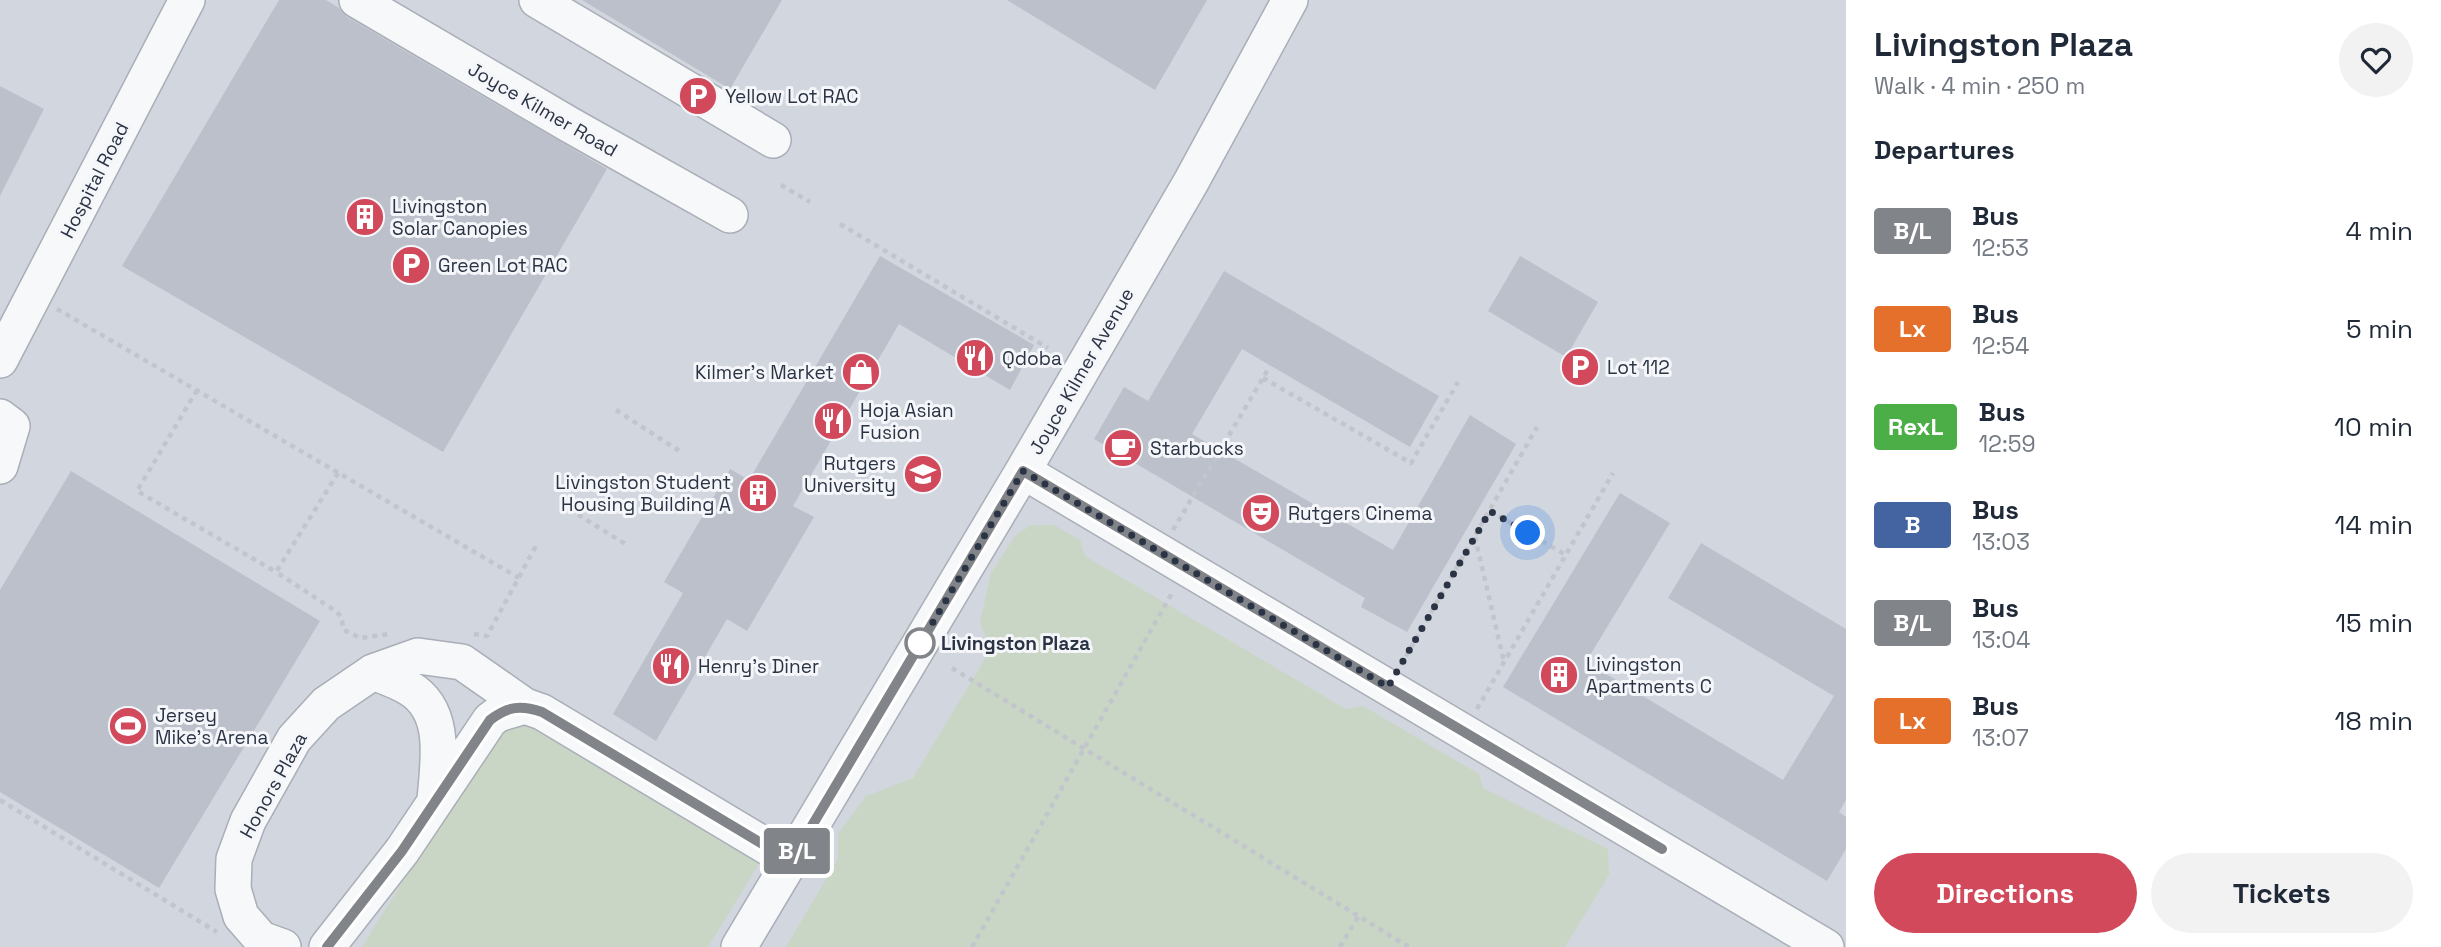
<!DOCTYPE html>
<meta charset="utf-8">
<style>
:root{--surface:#fff;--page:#f2f2f3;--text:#1f2937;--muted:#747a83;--accent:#d1495b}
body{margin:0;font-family:"Space Grotesk",sans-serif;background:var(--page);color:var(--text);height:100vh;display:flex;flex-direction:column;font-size:26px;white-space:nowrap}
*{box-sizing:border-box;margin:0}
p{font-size:23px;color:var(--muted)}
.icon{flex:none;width:38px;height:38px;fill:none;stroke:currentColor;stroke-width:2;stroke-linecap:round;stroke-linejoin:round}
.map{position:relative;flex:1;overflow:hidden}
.drawer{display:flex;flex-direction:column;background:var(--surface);width:595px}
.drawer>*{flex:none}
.badge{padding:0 14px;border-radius:5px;font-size:24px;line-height:46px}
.you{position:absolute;width:35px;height:35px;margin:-18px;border:5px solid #fff;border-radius:50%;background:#1a73e8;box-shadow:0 0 0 10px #1a73e833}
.map>.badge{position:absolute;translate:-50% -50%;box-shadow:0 0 0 4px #fff}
h2{padding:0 28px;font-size:26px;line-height:63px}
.round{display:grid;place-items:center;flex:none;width:74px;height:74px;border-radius:37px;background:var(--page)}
.overview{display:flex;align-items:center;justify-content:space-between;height:119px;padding:0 28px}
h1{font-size:33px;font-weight:700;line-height:52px}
.button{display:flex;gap:14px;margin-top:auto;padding:14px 28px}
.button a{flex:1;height:80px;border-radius:42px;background:var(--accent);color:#fff;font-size:28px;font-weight:700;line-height:80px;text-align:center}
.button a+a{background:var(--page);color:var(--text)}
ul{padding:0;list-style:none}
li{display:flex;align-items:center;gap:21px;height:98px;padding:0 28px}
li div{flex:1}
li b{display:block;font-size:26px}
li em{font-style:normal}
li .badge{min-width:77px;font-weight:700;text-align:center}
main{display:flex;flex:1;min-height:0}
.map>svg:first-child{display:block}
</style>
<main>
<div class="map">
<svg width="1846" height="947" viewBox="0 0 1846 947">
<rect width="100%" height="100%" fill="#e4e7ec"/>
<path fill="#d2d6de" d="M0,0H1846V947H0Z"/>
<path fill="#c9d6c5" d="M1031,525H1054L1080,540L1085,556L1346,709L1363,706L1479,774L1483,788L1608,849L1609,875L1565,947H786L838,859V834L866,796L913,778L991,649L980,623L991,573L1015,536Z
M527,725L759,864L708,947H362L495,734L508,727Z"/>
<path fill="#bbc0ca" d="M279,0H326L339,8L347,17L607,169L443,452L122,266Z
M582,0H782L730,89Z
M1007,0H1207L1155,90Z
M0,86L44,109L0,196Z
M880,256L1034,345L1010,390L899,324L793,506L814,517L747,631L727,619L656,741L613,714L683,593L664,582L730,469L749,480Z
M1520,256L1598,302L1566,357L1488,311Z
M1224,271L1439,396L1410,447L1242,349L1192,434L1393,550L1470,415L1516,444L1407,632L1361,607L1365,598L1094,439L1124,387L1148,401Z
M71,471L320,621L159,888L0,792V590Z
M1620,493L1670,523L1586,662L1783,780L1834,696L1668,598L1701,543L1846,629V800L1839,812L1846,817V849L1827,881L1503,687Z"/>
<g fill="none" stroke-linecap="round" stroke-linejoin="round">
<g stroke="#a9aeb7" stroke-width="38">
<path id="minor" d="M357,0L570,125L730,215
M537,0L773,140
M0,360L187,0
M0,417L12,426L0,466
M1023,471L1826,947
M373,672C385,677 398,681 409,688C448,711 438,762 435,800
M283,947L261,939L241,916L233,889L234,859L248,821L294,739L326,704L373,672L418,656L462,662L525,706L542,712L791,861
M327,947L402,851L490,720L498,714L525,706
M739,947L1023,471L1191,182L1290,0"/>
</g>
<path stroke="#c2c5cb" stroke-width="4.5" stroke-dasharray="5 5" stroke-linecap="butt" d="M781,185L810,202
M840,224L1048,348
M57,309L519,578
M1263,378L1411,463L1458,382
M197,390L137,491L276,572
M616,410L681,452
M338,473L276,572L334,610L341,616L344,630L360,638L389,634
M561,504L627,545
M1490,511L1566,555
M1173,530L1270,366
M1475,537L1504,662
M474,634L487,636L537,544
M1401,665L1537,427
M952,668L1409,947
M1477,709L1613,473
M0,800L217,932
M972,947L1172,593
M1340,947L1358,917"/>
<use href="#minor" stroke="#f7f8fa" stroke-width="35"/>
</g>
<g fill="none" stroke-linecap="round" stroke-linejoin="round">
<g stroke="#fff" stroke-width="16">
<path id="line" d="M327,947L402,851L490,720C508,706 521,705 542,712L791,861L1023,471L1662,849"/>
</g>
<use href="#line" stroke="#818489" stroke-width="10"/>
<path stroke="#2b3445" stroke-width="7" stroke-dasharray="0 12.6" d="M920,643L917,649L1023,471L1388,687L1490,511L1528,533"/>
</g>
<defs>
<g id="parking-disc" transform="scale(2.0125)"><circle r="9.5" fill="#d1495b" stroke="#f4f6f9"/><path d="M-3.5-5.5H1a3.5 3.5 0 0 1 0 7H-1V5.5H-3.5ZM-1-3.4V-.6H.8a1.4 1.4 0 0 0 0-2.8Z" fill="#fff"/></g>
<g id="building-disc" transform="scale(2.0125)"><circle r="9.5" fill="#d1495b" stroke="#f4f6f9"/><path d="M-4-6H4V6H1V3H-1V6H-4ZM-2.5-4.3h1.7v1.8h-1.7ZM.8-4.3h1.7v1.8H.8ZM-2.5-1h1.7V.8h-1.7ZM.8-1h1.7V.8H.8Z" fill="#fff"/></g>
<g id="restaurant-disc" transform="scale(2.0125)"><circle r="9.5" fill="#d1495b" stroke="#f4f6f9"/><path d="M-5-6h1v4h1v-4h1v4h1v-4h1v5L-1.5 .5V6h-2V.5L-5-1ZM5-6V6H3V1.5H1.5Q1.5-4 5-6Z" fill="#fff"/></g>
<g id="shop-disc" transform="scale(2.0125)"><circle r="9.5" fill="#d1495b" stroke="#f4f6f9"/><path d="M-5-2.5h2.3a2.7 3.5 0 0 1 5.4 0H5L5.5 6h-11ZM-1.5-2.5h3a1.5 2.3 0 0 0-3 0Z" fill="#fff"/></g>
<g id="cafe-disc" transform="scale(2.0125)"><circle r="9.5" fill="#d1495b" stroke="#f4f6f9"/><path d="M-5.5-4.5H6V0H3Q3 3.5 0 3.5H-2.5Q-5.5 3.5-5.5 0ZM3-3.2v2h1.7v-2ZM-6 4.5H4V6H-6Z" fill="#fff"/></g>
<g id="university-disc" transform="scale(2.0125)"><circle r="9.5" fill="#d1495b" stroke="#f4f6f9"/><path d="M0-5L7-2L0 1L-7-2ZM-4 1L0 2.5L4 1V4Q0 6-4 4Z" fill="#fff"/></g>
<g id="theatre-disc" transform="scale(2.0125)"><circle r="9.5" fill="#d1495b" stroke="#f4f6f9"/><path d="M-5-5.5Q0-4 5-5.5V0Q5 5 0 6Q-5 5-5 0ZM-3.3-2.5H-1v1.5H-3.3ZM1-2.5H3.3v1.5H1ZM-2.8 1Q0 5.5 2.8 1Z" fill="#fff"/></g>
<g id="stadium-disc" transform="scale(2.0125)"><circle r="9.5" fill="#d1495b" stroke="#f4f6f9"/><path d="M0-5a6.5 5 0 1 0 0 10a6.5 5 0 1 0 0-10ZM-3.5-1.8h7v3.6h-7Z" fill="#fff"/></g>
</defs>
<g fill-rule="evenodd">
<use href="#parking-disc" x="698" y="96"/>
<use href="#building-disc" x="365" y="217"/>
<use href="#parking-disc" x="411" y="265"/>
<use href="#restaurant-disc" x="975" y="358"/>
<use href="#parking-disc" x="1580" y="367"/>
<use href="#shop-disc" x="861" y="372"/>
<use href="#restaurant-disc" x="833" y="421"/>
<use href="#cafe-disc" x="1123" y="448"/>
<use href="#university-disc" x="923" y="474"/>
<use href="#building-disc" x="758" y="493"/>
<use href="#theatre-disc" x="1261" y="513"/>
<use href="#restaurant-disc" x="671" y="666"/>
<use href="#building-disc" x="1559" y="675"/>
<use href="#stadium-disc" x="128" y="726"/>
</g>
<circle fill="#fff" stroke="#818489" stroke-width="3.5" cx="920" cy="643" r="14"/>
<g text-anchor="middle" stroke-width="6" stroke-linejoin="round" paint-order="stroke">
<g font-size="19" fill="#2b3445" stroke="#f4f6f9" text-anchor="start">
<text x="725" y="103">Yellow Lot RAC</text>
<text x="392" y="213">Livingston<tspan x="392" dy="22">Solar Canopies</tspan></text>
<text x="438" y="272">Green Lot RAC</text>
<text x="1002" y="365">Qdoba</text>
<text x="1607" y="374">Lot 112</text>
<text x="834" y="379" text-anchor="end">Kilmer's Market</text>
<text x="860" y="417">Hoja Asian<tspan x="860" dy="22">Fusion</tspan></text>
<text x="1150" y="455">Starbucks</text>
<text x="896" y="470" text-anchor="end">Rutgers<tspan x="896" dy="22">University</tspan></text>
<text x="731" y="489" text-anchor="end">Livingston Student<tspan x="731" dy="22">Housing Building A</tspan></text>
<text x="1288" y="520">Rutgers Cinema</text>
<text x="1586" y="671">Livingston<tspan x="1586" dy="22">Apartments C</tspan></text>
<text x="698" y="673">Henry's Diner</text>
<text x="155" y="722">Jersey<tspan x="155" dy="22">Mike's Arena</tspan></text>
</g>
<g font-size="19" fill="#2b3445" stroke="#f4f6f9">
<text transform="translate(543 109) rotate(30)" y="7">Joyce Kilmer Road</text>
<text transform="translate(94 180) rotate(-63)" y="7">Hospital Road</text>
<text transform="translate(1081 371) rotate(-60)" y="7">Joyce Kilmer Avenue</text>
<text transform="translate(273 785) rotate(-61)" y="7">Honors Plaza</text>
</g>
<g font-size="19" font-weight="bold" fill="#2b3445" stroke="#f4f6f9" text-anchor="start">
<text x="941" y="650">Livingston Plaza</text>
</g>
</g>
</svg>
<div class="you" style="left:1528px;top:533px"></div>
<b class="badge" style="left:797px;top:851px;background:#818489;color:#fff">B/L</b>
</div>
<section class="drawer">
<div class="overview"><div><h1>Livingston Plaza</h1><p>Walk · 4 min · 250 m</p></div><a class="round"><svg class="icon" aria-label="heart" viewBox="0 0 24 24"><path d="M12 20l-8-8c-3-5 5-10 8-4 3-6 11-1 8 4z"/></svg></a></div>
<h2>Departures</h2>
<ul>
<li><span class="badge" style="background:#818489;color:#fff">B/L</span><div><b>Bus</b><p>12:53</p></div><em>4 min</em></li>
<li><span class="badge" style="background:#e5702c;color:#fff">Lx</span><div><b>Bus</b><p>12:54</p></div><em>5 min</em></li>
<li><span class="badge" style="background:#4cae47;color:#fff">RexL</span><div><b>Bus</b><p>12:59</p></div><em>10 min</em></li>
<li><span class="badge" style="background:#4364a0;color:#fff">B</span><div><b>Bus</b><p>13:03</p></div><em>14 min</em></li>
<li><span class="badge" style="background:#818489;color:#fff">B/L</span><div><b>Bus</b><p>13:04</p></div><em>15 min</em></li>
<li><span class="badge" style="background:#e5702c;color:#fff">Lx</span><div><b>Bus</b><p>13:07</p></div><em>18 min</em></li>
</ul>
<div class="button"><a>Directions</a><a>Tickets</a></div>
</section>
</main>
